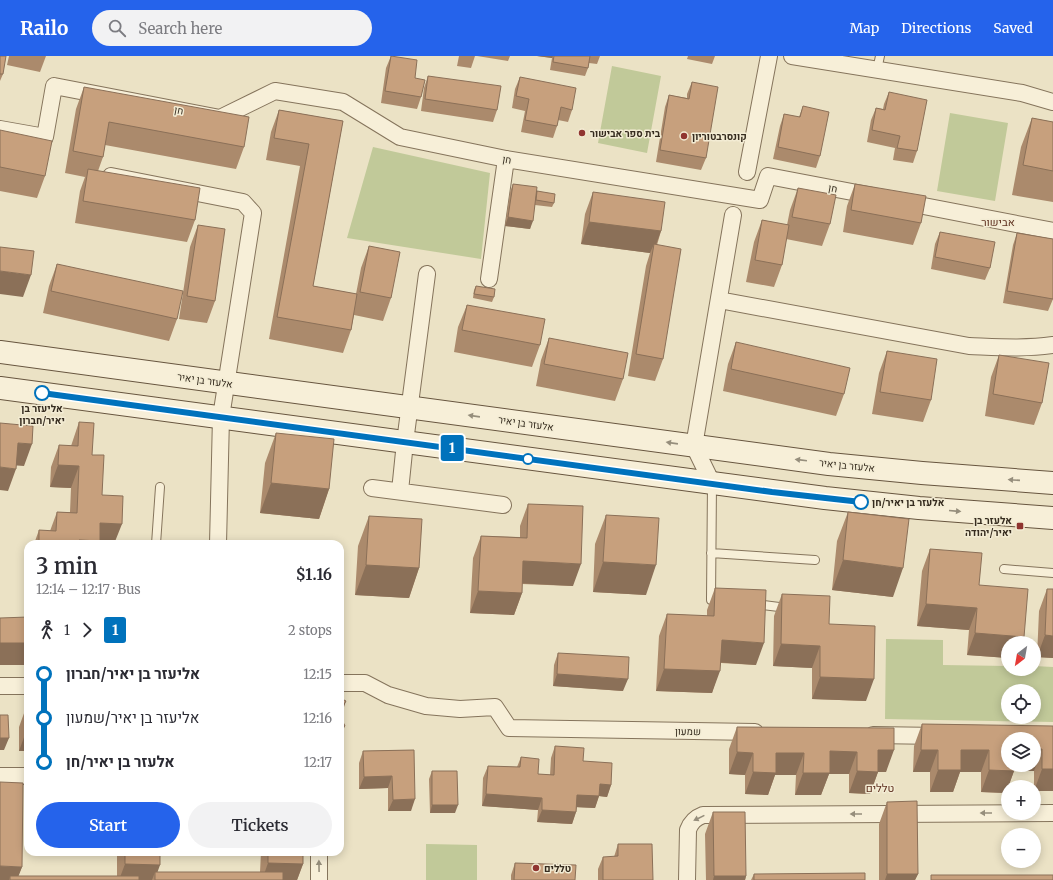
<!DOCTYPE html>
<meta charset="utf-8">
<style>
:root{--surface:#fff;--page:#f2f2f3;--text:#2b2b33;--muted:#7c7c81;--accent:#2563eb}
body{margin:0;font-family:Merriweather,Heebo,serif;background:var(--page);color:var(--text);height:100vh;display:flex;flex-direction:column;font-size:15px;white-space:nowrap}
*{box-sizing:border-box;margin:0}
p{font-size:13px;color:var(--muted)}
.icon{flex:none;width:22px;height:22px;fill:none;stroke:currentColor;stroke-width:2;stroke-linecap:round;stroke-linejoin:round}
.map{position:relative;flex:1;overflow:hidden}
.panel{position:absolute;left:24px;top:484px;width:320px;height:316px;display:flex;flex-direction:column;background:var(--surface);border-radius:12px;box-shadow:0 2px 10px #0003}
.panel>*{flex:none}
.badge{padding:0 8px;border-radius:3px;font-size:14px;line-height:26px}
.needle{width:26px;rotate:211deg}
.fabs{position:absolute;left:1001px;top:580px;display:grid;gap:8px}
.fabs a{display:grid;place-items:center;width:40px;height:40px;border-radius:50%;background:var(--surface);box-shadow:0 2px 10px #0003;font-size:20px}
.map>.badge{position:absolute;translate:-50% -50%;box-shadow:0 0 0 2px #fff}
.legs{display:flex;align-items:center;gap:6px;height:44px;padding:0 12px;font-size:13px}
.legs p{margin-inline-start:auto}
.head{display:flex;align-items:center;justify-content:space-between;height:68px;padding:0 12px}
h1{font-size:22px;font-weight:600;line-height:30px}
.action{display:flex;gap:8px;margin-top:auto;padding:8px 12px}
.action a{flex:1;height:46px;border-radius:24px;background:var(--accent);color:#fff;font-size:16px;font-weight:600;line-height:46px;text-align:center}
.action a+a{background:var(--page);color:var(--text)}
ul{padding:0 12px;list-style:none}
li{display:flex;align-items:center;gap:14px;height:44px;font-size:15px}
li i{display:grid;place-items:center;width:6px;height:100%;margin:0 5px;background:currentColor}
li i::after{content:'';width:10px;height:10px;margin:-5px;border:3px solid;border-radius:50%;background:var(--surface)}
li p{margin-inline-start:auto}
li:first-child i{background:linear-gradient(#0000 50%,currentColor 0)}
li:last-child i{background:linear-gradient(currentColor 50%,#0000 0)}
header{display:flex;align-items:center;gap:24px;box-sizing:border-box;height:56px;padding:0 20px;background:var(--accent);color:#fff}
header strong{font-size:19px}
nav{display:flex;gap:22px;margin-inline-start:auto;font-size:14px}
.search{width:280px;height:36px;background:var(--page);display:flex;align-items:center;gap:10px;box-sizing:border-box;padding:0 14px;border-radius:22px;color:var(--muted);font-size:15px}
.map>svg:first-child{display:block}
</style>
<header>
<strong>Railo</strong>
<div class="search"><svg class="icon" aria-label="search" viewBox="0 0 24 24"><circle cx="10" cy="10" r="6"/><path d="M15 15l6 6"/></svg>Search here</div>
<nav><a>Map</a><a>Directions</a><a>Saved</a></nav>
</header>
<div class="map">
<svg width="1053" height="824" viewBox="0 0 1053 824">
<rect width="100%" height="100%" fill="#ebe2c5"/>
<path fill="#c1c999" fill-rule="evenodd" d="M612,10L661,20L647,97L598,87Z
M950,57L1008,67L995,145L937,135Z
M373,91L490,117L481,203L347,182Z
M886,583L943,584V609L1008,610V613H1034V610L1053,611V666L885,663ZM1008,635H1034V661H1008Z
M426,788L477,789V824H426Z"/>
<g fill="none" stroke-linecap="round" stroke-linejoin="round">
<g stroke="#85745c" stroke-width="10">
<path id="lane" d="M877,14L880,0
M712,428L711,544L721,545
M156,488L160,431
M711,497L815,504
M1004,513L1053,517
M755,548L787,552"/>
</g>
<g stroke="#85745c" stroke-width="18">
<path id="street" d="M792,0L1022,37L1053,46
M0,73L45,81L54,30L220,62L275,35L343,46L400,81L506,103L760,144L768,120L873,140
M747,116L769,0
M111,120L243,146L253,157L221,361L218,488
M903,146L1053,175
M489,223L506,103
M719,244L969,290C997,291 1025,293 1053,289
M712,427L694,390L733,159
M372,432L503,449
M400,435L405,386L427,218
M340,627H365L388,639L426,650L460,653L495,651L509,672L755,676
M0,630H28
M873,679L939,680
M0,720H28
M319,796V824
M687,824L688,774C691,766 695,762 703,759L1053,757"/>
</g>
<g stroke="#67553f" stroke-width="24">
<path id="secondary" d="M0,296L829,408L922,417L1053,427
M0,332L825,442L919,452L1053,462"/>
</g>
<use href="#lane" stroke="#f7efd8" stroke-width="8"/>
<use href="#street" stroke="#f7efd8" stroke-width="16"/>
<use href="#secondary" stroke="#f7efd8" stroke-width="22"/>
</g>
<path fill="#ab8a6c" d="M9,0H46L40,16L7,9Z
M391,0L415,22L421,41L417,53L381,47L386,12Z
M459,0H475L471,12L457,10Z
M477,0H510L508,5Z
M537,0H600L597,8L589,7L588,12L585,20L550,14L552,2Z
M688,0H715L712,8L687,3Z
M0,18H3L0,25Z
M428,20L497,54L493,66L421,55L424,32Z
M520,21L572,54L568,66L558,64L557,70L553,82L521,76L525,55L512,52L515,33Z
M692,26L706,102L701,114L656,106L665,51L669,39L687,42V38Z
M84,31L244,91L236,113L105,89L103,101L98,115L195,164L187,186L75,167L80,135L85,121L65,117L76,53Z
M889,36L917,95L913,107L893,104L895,92L867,86L871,64L876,52L883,53L884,48Z
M803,50L820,100L816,112L773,103L780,70L784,58L799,61Z
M279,54L343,65L313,230L356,238L361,212L369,190L391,242L383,265L354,259L351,274L343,297L269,283L300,110L266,104L271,76Z
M1032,62L1053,66V146L1012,139L1021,91Z
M0,74L45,120L37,142L0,135Z
M513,128L537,135L554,147L552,151L535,149L530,173L505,170L510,136Z
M855,128L921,167L913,189L843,176L847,150Z
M798,132L830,168L822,190L786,183L782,209L774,231L746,226L754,186L762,164L787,169L790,154Z
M593,136L661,175L657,189L663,303L655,325L628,320L646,210L650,197L581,188L585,158Z
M198,169L215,245L207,267L179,263L190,191Z
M940,176L990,212L985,224L931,213L935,188Z
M1017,177L1053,243L1048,255L1003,247L1013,189Z
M57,208L177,263L169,285L43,257L49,230Z
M476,230L494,241L492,246L473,242L474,234Z
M467,249L540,289L532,311L454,296L458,271Z
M549,282L623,323L615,345L536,330L541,304Z
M736,286L844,338L836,360L723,335L728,308Z
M887,295L931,344L923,366L872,358L879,317Z
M999,299L1042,347L1034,369L985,360L991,321Z
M79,366L92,399L114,488H34L39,474L50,475L57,456H70L71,432L50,431L51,411L59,389L71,390Z
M276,377L329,433L319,463L260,457L265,407Z
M528,448L573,530L522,528V537L514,559L470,557L473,502L481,480L520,481V470Z
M848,456L893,541L832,534L837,485Z
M606,459L646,539L593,536L595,488Z
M369,460L419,512L409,542L355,539L358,490Z
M930,493L979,529L1024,581L1022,587H1008V602L967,599L969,574L917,570L922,515Z
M715,532L756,609L721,607L712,637L656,635L659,580L667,558L707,560V554Z
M1047,533L1053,602L1037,601L1039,555Z
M782,538L829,568L866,645L812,643V612L773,610L774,560Z
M558,597L623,635L553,630L554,609Z
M27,649L28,695H19V671Z
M922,668L1053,670V735H1034V715H1014L1006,737L981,736V716H960L953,736H930V716H913L914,690Z
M737,671L894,672L886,716H878L870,738L849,737V718H829L821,739H795L796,719H775L768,739L745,738V719L729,718V693Z
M555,690L583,705L611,729L607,741L599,740L595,752L577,751L576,756L572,768L537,766L538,754L482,750L483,722L488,710L517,711L521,701L538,718L550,719L551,702Z
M414,694L411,755H388V732L359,733V707L363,695Z
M432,715L455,757H430L429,723Z
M887,746L918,818L915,824H879V768Z
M713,756L746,820L745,824H706L705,778Z
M618,788L653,824H598V813L603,801H614Z
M117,796H160L157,816H260L261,796H303V808L297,824H0L22,811L18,820H117Z
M515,807L575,824H511V819Z
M754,818L865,824H751Z"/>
<path fill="#8b7058" d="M537,0H553L552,2Z
M508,161L533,165L530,173L505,170Z
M589,166L661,175L653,197L654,188L650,197L581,188Z
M0,215L31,219L23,241L0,238Z
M18,387L32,388L24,410L10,409Z
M58,409L79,410L71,432L50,431Z
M0,411L16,413L8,435L0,434Z
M271,427L329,433L319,463L260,457Z
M100,467L122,468L114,488H78L79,484Z
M843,504L903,512L893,541L832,534Z
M523,505L581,508L573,530L515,527Z
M603,506L656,509L646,539L593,536Z
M366,509L419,512L409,542L355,539Z
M478,535L522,537L514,559L470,557Z
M926,548L977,552L969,574L917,570Z
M975,577L1024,581L1022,587H1008V602L967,599Z
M1045,579L1053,580V602L1037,601Z
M722,584L764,587L756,609L714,606Z
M0,587H28V609H0Z
M781,588L820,590L812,612L773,610Z
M664,613L720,615L712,637L656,635Z
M557,618L628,623L623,635L553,630Z
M820,621L874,623L866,645L812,643Z
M346,645L342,657L340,661V655Z
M345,670L340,682V683V673Z
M27,673H28V695H19Z
M0,682H9L4,694H0Z
M1034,693H1042L1034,715H1014L1006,737L981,736L989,714L1008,709H1034Z
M878,694H894L886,716H878L870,738L849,737L857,715Z
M921,694H938L930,716H913Z
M961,694H989L981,716H960L953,736H930L938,714Z
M830,695L857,696L849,718H829L821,739H795L803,717Z
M737,696L753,697L745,719L729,718Z
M776,697H804L796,719H775L768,739L745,738L753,716Z
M1042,713H1053V735H1034Z
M392,720L388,732L359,733L364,721Z
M600,728L611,729L607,741L599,740L595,752L573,751L577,739Z
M486,738L542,742L538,754L482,750Z
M415,743L411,755H388L393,744Z
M432,749H458L455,757H430Z
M542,754L576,756L572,768L537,766Z
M268,807L303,808L297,824H262Z
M125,808L160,809L155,823V816L152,824H119Z
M0,810L22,811L17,824L10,820L9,824H0Z
M887,818H918L915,824H885Z
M714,820H746L745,824H713Z"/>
<path fill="#c7a07d" stroke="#8b7058" d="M0,0H6L3,18H0Z
M391,0L417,4L415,22L425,24L421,41L385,35Z
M554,0H590L588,12L553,6Z
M428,20L501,30L497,54L425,43Z
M520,21L576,32L572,54L561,51L557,70L525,64L529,43L516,40Z
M692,26L718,31L706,102L660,94L669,39L689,43Z
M84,31L249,61L244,91L109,66L103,101L73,95Z
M889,36L927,44L917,95L897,92L900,80L872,74L876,52L885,54Z
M803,50L829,56L820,100L778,91L784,58L800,61Z
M279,54L343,65L313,230L357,238L351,274L277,261L309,88L274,82Z
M1032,62L1053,66V115L1023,109Z
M0,74L52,85L45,120L0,111Z
M88,113L200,132L195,164L83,145Z
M513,128L537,131L533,165L508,161Z
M855,128L926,140L921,167L851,154Z
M798,132L836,139L830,168L792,161Z
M537,135L555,138L554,147L536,144Z
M593,136L665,146L661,175L589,166Z
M762,164L789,169L782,209L755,204Z
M198,169L225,173L215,245L187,240Z
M940,176L995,186L990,212L935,201Z
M1017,177L1053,183V243L1007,235Z
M654,188L681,193L663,303L636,298Z
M369,190L400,196L391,242L360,236Z
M0,191L34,195L31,219L0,215Z
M57,208L183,235L177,263L51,235Z
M476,230L495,233L494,241L474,238Z
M467,249L545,263L540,289L462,274Z
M549,282L628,297L623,323L544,308Z
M736,286L850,312L844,338L731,313Z
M887,295L937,303L931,344L880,336Z
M999,299L1049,307L1042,347L993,338Z
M79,366L94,367L92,399H104L102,439L123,440L122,468L100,467V485L79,484V488H39V474L56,475L57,456L77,457L79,410L58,409L59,389L78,390Z
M0,367L33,370L32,388L18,387L16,413L0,411Z
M276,377L334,383L329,433L271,427Z
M528,448L583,450L581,508L523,505L522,537L478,535L481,480L527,482Z
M848,456L909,463L903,512L843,504Z
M606,459L659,462L656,509L603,506Z
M369,460L422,463L419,512L366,509Z
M930,493L982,497L979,529L1028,533L1024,581L975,577L977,552L926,548Z
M715,532L766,534L764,587L722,584L720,615L664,613L667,558L714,560Z
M1047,533H1053V580L1045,579Z
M782,538L830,540L829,568L875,570L874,623L820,621V590L781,588Z
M28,561V587H0V562Z
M558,597L629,601L628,623L557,618Z
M340,642L346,645L340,655Z
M27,649H28V673H27Z
M0,659H8L9,682H0Z
M340,660L345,670L340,673Z
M922,668L1053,670V713H1042V693H1034V683H1008V709H1014V715L989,714V694H961V714H938V694H921Z
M737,671L894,672V694H878V716L857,715V696L830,695V717H803L804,697H776V717L753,716V697L737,696Z
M555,690L584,692L583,705L612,707L611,729L600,728L599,740L577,739L576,756L542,754V742L486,738L488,710L520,711L521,701L539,703L538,718L554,719Z
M414,694L415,743L393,744L392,720L364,721L363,695Z
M432,715H457L458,749H432Z
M0,726L23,727L22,811L0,810Z
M917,745L918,818H887V746Z
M713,756H745L746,820H714Z
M618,788H652L653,824H603V801L618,800Z
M125,796H160V809L125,808Z
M268,796H303V808L268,807Z
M515,807L576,809L575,824H514Z
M155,816H283V824H155Z
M865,817V824H754V818Z
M931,819H1053V824H931Z
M10,820H139V824H10Z"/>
<defs><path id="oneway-solid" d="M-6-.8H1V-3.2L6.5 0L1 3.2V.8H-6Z"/></defs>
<g fill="#968e7c">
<use href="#oneway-solid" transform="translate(474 360) rotate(-172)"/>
<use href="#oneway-solid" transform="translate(672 387) rotate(-172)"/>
<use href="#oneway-solid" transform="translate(801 404) rotate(-173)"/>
<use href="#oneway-solid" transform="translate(1014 424) rotate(-176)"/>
<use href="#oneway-solid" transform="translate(955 455) rotate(5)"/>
<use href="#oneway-solid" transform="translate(986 757) rotate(180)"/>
<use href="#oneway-solid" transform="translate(856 758) rotate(180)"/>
<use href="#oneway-solid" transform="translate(699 762) rotate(154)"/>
<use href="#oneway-solid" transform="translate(319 810) rotate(-91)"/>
</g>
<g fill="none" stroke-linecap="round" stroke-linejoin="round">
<g stroke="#fff" stroke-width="9">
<path id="line-1" d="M42,337L772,436L861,446"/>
</g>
<use href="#line-1" stroke="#0072bc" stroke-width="6"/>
</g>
<g fill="#903530" stroke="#f3ecd4" stroke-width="1.5">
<circle cx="582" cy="77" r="4"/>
<circle cx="684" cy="80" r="4"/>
<rect x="1016" y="466" width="8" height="8" rx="2"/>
<circle cx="536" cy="812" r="4"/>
</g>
<g fill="#fff" stroke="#0072bc" stroke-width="2">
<circle cx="42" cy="337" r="7"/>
<circle cx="528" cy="403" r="5"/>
<circle cx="861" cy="446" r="7"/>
</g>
<g text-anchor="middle" stroke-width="3" stroke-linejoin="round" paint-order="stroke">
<g font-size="10" fill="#362c1f" stroke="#f3ecd4">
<text transform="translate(179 54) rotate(11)" y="4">חן</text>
<text transform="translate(507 103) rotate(10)" y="4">חן</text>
<text transform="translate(833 132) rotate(11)" y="4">חן</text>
<text transform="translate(205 324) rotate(8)" y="4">אלעזר בן יאיר</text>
<text transform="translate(526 367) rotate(8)" y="4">אלעזר בן יאיר</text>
<text transform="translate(847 409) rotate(6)" y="4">אלעזר בן יאיר</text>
<text transform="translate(688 675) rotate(1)" y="4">שמעון</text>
</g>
<g font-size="10" font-weight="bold" fill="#362c1f" stroke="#f3ecd4" text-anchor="start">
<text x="590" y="81">בית ספר אבישור</text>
<text x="692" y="84">קונסרבטוריון</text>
<text x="1012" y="468" text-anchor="end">אלעזר בן<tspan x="1012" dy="12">יאיר/יהודה</tspan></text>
<text x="544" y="816">טללים</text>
</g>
<g font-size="10" font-weight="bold" fill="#362c1f" stroke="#f3ecd4">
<text x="42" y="356">אליעזר בן<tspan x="42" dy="12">יאיר/חברון</tspan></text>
<text x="872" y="450" text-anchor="start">אלעזר בן יאיר/חן</text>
</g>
<g font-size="11" fill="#603221" stroke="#f3ecd4">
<text x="998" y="170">אבישור</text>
<text x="880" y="736">טללים</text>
</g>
</g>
</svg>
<div class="fabs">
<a><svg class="needle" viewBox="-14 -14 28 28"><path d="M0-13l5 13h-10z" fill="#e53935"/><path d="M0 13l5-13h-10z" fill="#7c7c81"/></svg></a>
<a><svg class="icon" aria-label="locate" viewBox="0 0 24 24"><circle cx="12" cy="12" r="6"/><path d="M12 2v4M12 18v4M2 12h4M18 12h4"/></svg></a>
<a><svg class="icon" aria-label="layers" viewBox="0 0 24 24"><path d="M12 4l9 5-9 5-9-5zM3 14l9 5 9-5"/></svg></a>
<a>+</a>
<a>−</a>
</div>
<b class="badge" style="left:452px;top:392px;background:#0072bc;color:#fff">1</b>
<section class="panel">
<div class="head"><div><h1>3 min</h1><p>12:14 – 12:17 · Bus</p></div><b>$1.16</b></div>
<div class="legs"><svg class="icon" aria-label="walk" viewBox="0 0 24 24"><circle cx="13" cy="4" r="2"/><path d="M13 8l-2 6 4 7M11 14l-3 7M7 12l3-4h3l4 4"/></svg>1<svg class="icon" aria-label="forward" viewBox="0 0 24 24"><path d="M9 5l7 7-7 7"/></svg><b class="badge" style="background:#0072bc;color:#fff">1</b><p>2 stops</p></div>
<ul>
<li><i style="color:#0072bc"></i><b>אליעזר בן יאיר/חברון</b><p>12:15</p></li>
<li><i style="color:#0072bc"></i><span>אליעזר בן יאיר/שמעון</span><p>12:16</p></li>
<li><i style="color:#0072bc"></i><b>אלעזר בן יאיר/חן</b><p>12:17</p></li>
</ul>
<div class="action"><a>Start</a><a>Tickets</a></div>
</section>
</div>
